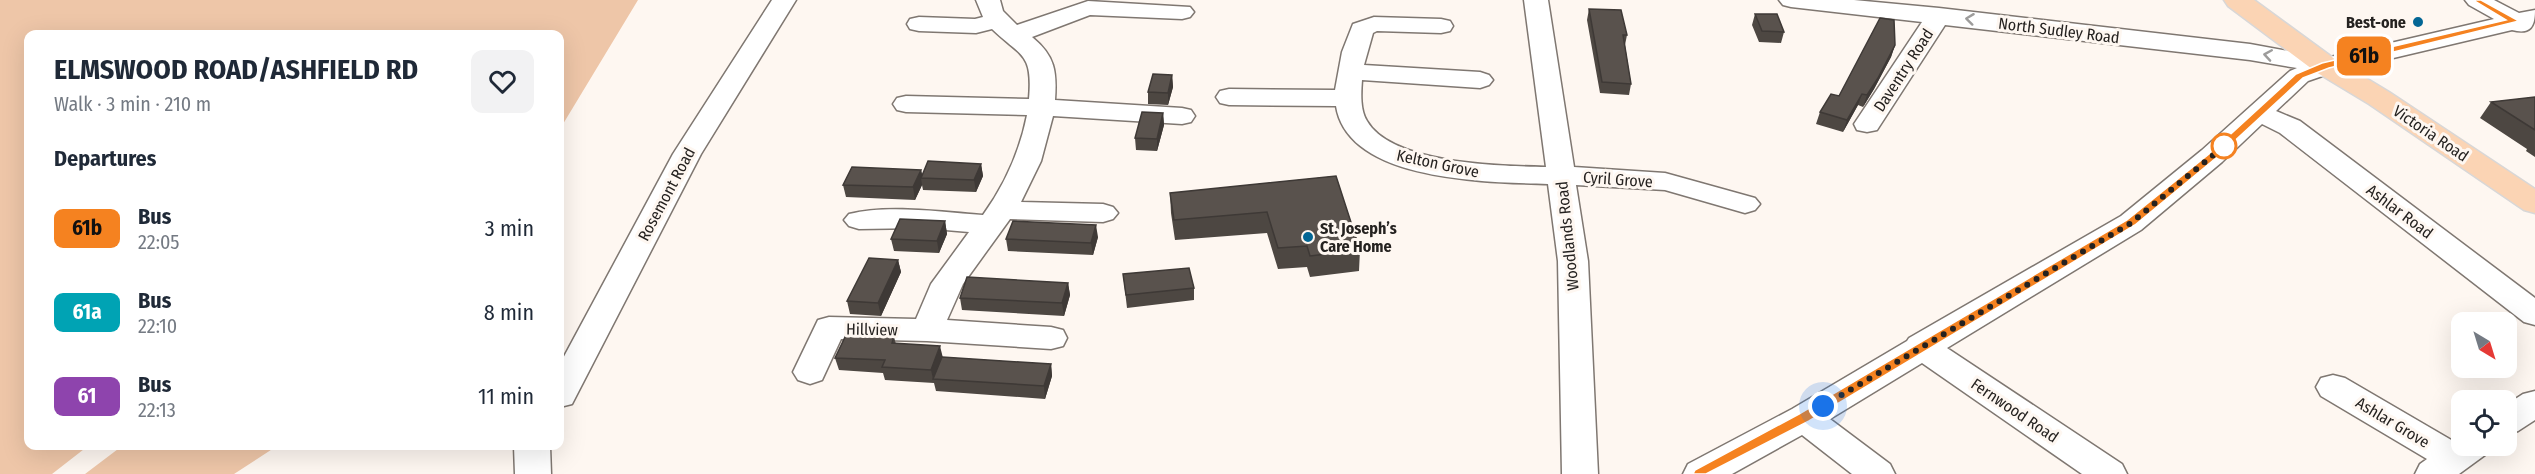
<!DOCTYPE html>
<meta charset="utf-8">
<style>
:root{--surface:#fff;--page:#f2f2f3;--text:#1f2937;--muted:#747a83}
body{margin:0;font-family:"Fira Sans Condensed",sans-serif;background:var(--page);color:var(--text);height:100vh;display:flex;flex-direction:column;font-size:22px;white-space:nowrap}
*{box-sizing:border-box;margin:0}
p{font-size:20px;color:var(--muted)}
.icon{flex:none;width:33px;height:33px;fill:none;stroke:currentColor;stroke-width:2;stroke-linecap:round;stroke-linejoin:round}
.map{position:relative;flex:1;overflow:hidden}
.sheet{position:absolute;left:24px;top:30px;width:540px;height:420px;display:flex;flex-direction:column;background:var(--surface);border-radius:12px;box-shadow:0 6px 24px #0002}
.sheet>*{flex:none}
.badge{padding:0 12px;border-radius:9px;font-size:21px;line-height:39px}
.needle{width:39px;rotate:142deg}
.controls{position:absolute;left:2451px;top:312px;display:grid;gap:12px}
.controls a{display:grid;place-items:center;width:66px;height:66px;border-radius:12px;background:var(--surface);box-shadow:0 6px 24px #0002;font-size:30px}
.you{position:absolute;width:30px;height:30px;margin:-15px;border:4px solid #fff;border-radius:50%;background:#1a73e8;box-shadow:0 0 0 9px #1a73e833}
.map>.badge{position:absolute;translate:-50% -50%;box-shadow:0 0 0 3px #fff}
h2{padding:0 30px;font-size:22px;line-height:54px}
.round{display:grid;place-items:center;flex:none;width:63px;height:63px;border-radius:12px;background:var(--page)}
.overview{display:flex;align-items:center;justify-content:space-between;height:102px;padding:0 30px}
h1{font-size:28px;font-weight:700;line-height:45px}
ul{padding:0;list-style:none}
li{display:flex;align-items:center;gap:18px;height:84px;padding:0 30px}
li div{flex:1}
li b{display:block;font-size:22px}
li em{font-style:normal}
li .badge{min-width:66px;font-weight:700;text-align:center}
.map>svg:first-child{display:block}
</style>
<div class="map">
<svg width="2535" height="474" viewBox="0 0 2535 474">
<rect width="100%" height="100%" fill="#fef7f1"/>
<path fill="#eec6a8" d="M0,0H638L560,129V34H28V446H88L52,474H0Z
M122,446H277L234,474H85Z"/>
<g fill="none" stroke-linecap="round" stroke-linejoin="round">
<g stroke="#7f7771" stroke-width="3">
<path id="minor" d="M772,0H796L701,154L572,404L560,407V364L673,154Z
M976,0H1000L1003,11L1017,25L1088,1L1190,7L1194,12L1190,17L1182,19L1090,15L1032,37C1055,56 1057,71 1055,100L1182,108L1191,110L1195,116L1191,122L1182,124L1053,116L1041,161L1021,202L1103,204L1113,207L1118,213L1113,219L1103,222L1010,219L963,284L947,320L1051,327L1063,330L1067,338L1063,346L1051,349L927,341L841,339L822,380L810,384L798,380L793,372L818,320L829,317L916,319L931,284L969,232L922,228L859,229L849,226L844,220L849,214C887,204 943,212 983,215C1004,186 1020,151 1027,115L906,112L897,110L893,104L897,98L906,96L1029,99C1033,52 1021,57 992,29L976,33L919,31L910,29L907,24L910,19L919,17L975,19L983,17Z
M1524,0H1548L1574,167L1665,173L1755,198L1760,204L1755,210L1745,213L1665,190L1576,185L1588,261L1598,474H1562L1558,261L1548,184C1488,182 1348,182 1336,106L1229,105L1220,103L1216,97L1220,91L1229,89L1335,90L1342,52L1353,24L1374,17L1441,19L1450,21L1453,26L1450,31L1441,33L1377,31L1373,33L1364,65L1480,72L1489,75L1493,80L1489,85L1480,88L1362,80C1361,93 1360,110 1367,121C1392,164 1500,166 1546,167Z
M1779,0H1854L1939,8L2250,44L2326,58L2494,19L2469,5L2465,0H2494L2519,13L2535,10C2535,26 2531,35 2512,30L2334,72L2308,81L2276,111L2300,121L2535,298V325L2524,322L2280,133L2262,124L2222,162L2141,230L1947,348L2122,464L2127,474H2082L1922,363L1830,419L1890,464L1895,474H1852L1802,435L1732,474H1683L1688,464L1792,409L1907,341L1909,338L2121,216L2202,150L2290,71L2297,68L2250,60L1945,25L1877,130L1867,132L1857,130L1854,124L1922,22L1791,7L1783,5Z
M2333,375L2345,378L2453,441L2462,436V446H2490L2485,455L2459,474H2415L2420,464L2427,459L2321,396L2316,387L2321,378Z
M2535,391V420L2518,431L2506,435V405L2523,394Z
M514,446H550L551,474H515Z"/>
</g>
<g stroke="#d8d7d7" stroke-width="3">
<path id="major" d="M2224,0H2254L2336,60L2389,92L2535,189V213L2524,210L2369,104L2316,72L2228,6Z"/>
</g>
<use href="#minor" fill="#fff" fill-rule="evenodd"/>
<use href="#major" fill="#fbd4b4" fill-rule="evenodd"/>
</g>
<path fill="#4d4742" d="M1589,9L1627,35L1625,45L1631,84L1629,95L1600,93L1587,20Z
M1755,14L1784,32L1781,43L1759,42L1752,25Z
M1895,45L1891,57L1874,89L1863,107L1858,105L1843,132L1816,124L1820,112Z
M1172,75L1173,87L1168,105L1148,104V92Z
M2535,97V157L2526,151L2527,149L2480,118L2491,102Z
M1163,113L1164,125L1157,151L1136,150L1135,138Z
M981,164L983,176L976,192L923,190L922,185L915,200L846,197L843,185L921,170L922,175Z
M1336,176L1360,250L1359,271L1310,277L1307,267L1278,269L1267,233L1175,240L1171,213L1170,193Z
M945,221L947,234L939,253L894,251L891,239Z
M1098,237L1093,255L1008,251L1006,239Z
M898,260L901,272L881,316L850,314L847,301Z
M1123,274L1194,288V300L1127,308Z
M1068,283L1070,295L1064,316L962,310L960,298Z
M894,337L896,344L942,357L1051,364L1052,376L1045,399L936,391L934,383L885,380L883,373L839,370L835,358Z"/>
<path fill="#3e3936" d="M1895,45L1891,57L1874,89L1863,107L1867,95Z
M1172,75L1173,87L1168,105V93Z
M1862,94L1858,105L1843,132L1847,120Z
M1163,113L1164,125L1157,151V139Z
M981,164L983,176L976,192L974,180Z
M921,170L923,178H921L922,185L915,200L913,187Z
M945,221L947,234L939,253L937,241Z
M1096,225L1098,237L1093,255L1091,243Z
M898,260L901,272L881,316L878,303Z
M1068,283L1070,295L1064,316L1062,303Z
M940,346L943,358L933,379L931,370Z
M1051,364L1052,376L1045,399L1044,386Z"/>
<path fill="#59524d" stroke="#3e3936" stroke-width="1.5" d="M1589,9L1621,10L1627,35H1623L1631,84L1602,82Z
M1755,14H1777L1784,32L1762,31Z
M1880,18L1894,20L1895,45L1878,78L1867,95L1862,94L1847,120L1820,112L1831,94L1839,96Z
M1153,74L1172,75L1168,93L1148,92Z
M2535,97V130L2491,102Z
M1142,112L1163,113L1157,139L1135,138Z
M928,161L981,164L974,180L921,178Z
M852,167L921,170L913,187L843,185Z
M1336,176L1360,250L1310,256L1307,246L1278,248L1267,212L1174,220L1170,193Z
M900,219L945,221L937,241L891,239Z
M1013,221L1096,225L1091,243L1006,239Z
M869,258L898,260L878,303L847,301Z
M1189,268L1194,288L1126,295L1123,274Z
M967,277L1068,283L1062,303L960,298Z
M846,335L894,337L892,343L940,346L931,370L882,367L885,360L835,358Z
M942,357L1051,364L1044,386L933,379Z"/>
<defs><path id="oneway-chevron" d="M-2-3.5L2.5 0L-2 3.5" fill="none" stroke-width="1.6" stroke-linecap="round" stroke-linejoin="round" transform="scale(1.5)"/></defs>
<g stroke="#9d9c9b">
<use href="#oneway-chevron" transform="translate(1970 19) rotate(-173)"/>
<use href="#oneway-chevron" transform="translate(2268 55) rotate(-171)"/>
</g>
<path fill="#f58220" stroke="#fff" stroke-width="1.5" d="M2473,0H2481L2519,21L2329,68L2303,78L2216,158L2135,225L1809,421L1706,474H1693L1695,470L1799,414L2127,220L2209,154L2296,74L2322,63L2506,20Z"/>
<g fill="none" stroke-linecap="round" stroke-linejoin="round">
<path stroke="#252220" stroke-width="6" stroke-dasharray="0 10.8" d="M1823,406L2131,223L2229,142L2224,146"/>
</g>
<g fill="#036695" stroke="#fef7f1" stroke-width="2">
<circle cx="2418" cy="22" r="6"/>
<circle cx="1308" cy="237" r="6"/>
</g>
<circle fill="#fff" stroke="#f58220" stroke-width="3" cx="2224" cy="146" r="12"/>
<g text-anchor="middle" stroke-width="6" stroke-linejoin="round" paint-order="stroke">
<g font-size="16" font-weight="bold" fill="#252220" stroke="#fef7f1" text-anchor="end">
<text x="2406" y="28">Best-one</text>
<text x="1320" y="234" text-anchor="start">St. Joseph’s<tspan x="1320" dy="18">Care Home</tspan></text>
</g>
<g font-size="16" fill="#252220" stroke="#fef7f1">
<text transform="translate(2059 30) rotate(7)" y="6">North Sudley Road</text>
<text transform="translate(1903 70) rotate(-57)" y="6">Daventry Road</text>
<text transform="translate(2431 133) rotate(34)" y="6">Victoria Road</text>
<text transform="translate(1438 163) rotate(12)" y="6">Kelton Grove</text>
<text transform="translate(1618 179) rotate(4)" y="6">Cyril Grove</text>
<text transform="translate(666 194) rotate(-62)" y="6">Rosemont Road</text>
<text transform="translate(2400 211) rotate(37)" y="6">Ashlar Road</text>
<text transform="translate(1567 236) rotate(-96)" y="6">Woodlands Road</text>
<text transform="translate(872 329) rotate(1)" y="6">Hillview</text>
<text transform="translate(2015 410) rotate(34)" y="6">Fernwood Road</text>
<text transform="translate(2393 422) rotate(31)" y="6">Ashlar Grove</text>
</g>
</g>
</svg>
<div class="controls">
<a><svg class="needle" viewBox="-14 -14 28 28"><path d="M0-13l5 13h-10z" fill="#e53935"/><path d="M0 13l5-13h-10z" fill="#747a83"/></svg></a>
<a><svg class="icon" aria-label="locate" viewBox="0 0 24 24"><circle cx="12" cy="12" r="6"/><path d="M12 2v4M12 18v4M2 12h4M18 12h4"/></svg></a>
</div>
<div class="you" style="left:1823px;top:406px"></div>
<b class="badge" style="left:2364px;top:56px;background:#f58220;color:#111">61b</b>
<section class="sheet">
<div class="overview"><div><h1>ELMSWOOD ROAD/ASHFIELD RD</h1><p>Walk · 3 min · 210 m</p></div><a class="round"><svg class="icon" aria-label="heart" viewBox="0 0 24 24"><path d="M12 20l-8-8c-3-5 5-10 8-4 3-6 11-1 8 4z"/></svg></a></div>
<h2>Departures</h2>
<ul>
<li><span class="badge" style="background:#f58220;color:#111">61b</span><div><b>Bus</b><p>22:05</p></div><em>3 min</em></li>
<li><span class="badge" style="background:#00a3b4;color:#fff">61a</span><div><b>Bus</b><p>22:10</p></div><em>8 min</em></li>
<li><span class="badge" style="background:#8e44ad;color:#fff">61</span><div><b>Bus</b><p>22:13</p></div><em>11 min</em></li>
</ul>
</section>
</div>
